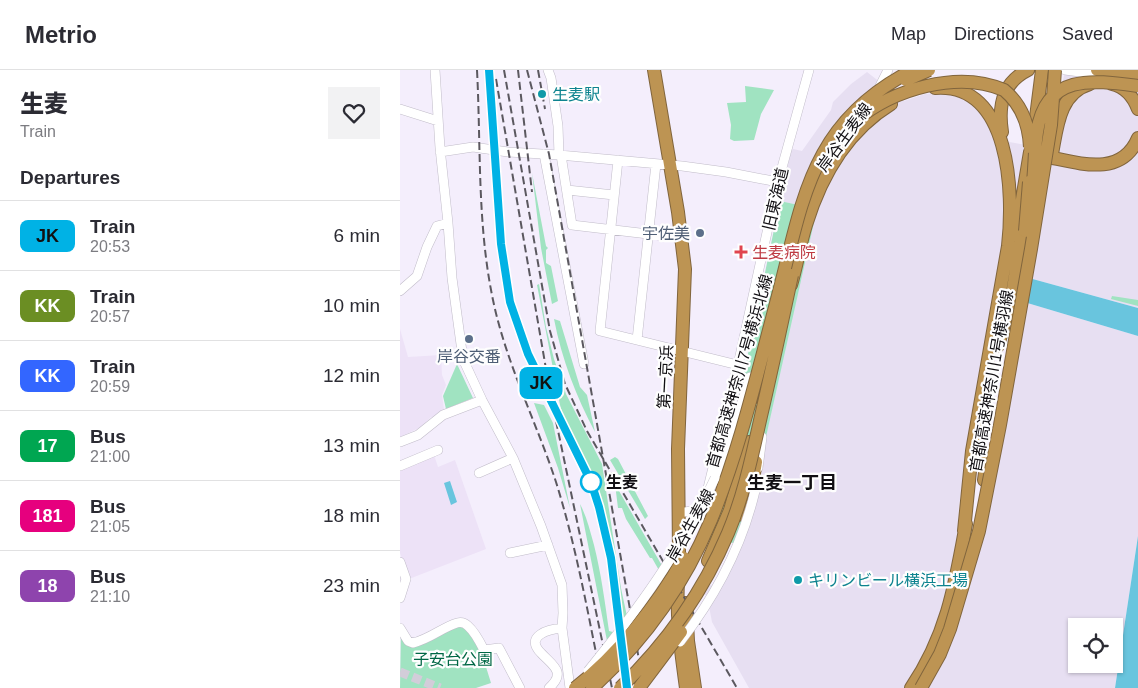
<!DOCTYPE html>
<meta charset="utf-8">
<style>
:root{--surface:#fff;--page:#f2f2f3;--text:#2b2b33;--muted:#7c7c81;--line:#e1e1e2}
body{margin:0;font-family:Arial,"Noto Sans JP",sans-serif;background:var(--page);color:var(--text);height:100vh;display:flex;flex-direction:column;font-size:19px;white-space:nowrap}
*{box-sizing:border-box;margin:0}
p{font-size:16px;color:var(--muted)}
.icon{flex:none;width:28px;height:28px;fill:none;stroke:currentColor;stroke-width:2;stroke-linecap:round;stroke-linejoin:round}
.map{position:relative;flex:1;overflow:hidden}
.details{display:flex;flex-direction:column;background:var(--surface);width:400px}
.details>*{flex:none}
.badge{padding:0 10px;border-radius:8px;font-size:18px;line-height:32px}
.tools{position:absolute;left:668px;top:548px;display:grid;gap:10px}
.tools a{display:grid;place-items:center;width:55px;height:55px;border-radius:0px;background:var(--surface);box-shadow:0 1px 4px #0004;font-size:25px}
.map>.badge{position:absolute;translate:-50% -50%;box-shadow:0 0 0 2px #fff}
h2{padding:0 20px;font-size:19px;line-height:45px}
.round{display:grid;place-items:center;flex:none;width:52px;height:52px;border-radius:0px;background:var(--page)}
.overview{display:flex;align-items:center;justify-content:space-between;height:85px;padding:0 20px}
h1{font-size:24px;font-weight:800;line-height:38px}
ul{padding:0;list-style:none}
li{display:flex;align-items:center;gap:15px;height:70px;padding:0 20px;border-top:1px solid var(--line)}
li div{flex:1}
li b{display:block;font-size:19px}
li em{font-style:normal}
li .badge{min-width:55px;font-weight:700;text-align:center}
header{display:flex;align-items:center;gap:30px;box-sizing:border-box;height:70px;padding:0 25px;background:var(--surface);border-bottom:1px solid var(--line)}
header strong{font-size:24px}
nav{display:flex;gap:28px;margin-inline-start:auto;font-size:18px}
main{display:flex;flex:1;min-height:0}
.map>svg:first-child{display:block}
</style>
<header>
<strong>Metrio</strong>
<nav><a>Map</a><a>Directions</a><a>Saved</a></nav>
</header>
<main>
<section class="details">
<div class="overview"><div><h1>生麦</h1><p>Train</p></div><a class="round"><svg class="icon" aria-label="heart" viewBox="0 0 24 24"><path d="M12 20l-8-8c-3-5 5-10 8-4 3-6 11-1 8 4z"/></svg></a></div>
<h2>Departures</h2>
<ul>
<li><span class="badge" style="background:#00b2e5;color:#111">JK</span><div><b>Train</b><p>20:53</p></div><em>6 min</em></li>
<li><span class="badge" style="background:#6b8e23;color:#fff">KK</span><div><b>Train</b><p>20:57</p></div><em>10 min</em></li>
<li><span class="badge" style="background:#36f;color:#fff">KK</span><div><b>Train</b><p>20:59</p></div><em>12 min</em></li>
<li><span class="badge" style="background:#00a651;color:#fff">17</span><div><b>Bus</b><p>21:00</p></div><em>13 min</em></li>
<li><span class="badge" style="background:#e6007e;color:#fff">181</span><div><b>Bus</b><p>21:05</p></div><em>18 min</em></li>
<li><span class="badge" style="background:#8e44ad;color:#fff">18</span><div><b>Bus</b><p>21:10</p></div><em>23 min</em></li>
</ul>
</section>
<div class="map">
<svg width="738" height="618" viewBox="0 0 738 618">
<rect width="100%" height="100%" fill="#f4eefc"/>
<path fill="#e7dff2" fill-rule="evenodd" d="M665,0H738V238L629,208L657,57L661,21Z
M467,2L504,31L525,24L548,22L577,36L597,70L626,75L613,159L579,317L559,435L557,475L581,478L601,375L624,232L738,266V466L715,618H349L312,552L307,526L303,524L308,516L312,515L315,510L326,506L330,502L342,474L416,139L380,131L391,81L393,79L402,81L431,40L433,32L451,14ZM676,556H714V594H676Z"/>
<path fill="#ede2f7" d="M0,259L8,287L41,285L42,305L46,315L42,325L44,340L33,348L31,347L21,357L0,367Z
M34,385L38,397L55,390L86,479L9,509L0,483V399Z"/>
<path fill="#a0e3c1" d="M345,16L374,20L361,44L354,70L334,71L330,69L331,55L327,33L346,32Z
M132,103L146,176L148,178L146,180V193L151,196L158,231L152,234L141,178Z
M380,131L417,139L342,474L309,470Z
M139,214L146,257L154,289L162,312L166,324L202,394L221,518L232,570L225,577L218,518L202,438L194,412L165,352L160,335L137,215Z
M712,226L738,230V236L711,229Z
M154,249L160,251L180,317L187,325L195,362C176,326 162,290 154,249Z
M57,294L73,328L46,339L43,326Z
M134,333L144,335L153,353L170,438L158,398Z
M215,387L218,389L248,446L245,449L210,390Z
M215,414L272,513L269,518L252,488H250L226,449L222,438H218Z
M180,434C187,447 190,461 194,475C201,503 205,532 209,561L213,562L215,587L211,591Z
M62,553L84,580L82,584L91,613L76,618H0L1,559L8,570Z"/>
<path fill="#69c5de" d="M629,208L738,238V266L624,232Z
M50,411L57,432L51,435L44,413Z
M738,466V618H715Z"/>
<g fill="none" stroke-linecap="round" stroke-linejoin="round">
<path stroke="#d2cdd9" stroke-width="9" stroke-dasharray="9 4.5" stroke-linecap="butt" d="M0,602L40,618"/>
<g stroke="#c1bcc9" stroke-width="10">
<path id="minor" d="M35,0L40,78L48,153L52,208L63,289L82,330L113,388L141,456L162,515L163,543L162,558L170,618
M148,0L151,8L158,56L159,85
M665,0L703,5
M478,20L488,0
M0,39L38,51
M40,82L73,77L108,82L159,85L282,96L326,102L378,112
M144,84L184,294
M161,85L172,155L282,168
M218,90L200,261L338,295
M167,120L214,125
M0,221L17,206L27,177L37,156L48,153
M237,270L256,94
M0,372L18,365L43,345L82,330
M0,396L38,380
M358,398L362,367
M79,403L113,388
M315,408L329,373L350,307
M308,418L338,295L378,112L409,0
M279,443L303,439V437
M110,483L148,475
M0,492L6,509L0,528
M0,558L8,571L13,573C30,569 43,557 57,553C61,552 65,553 68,556C75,562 80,572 84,580L99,578L120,618
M149,618C167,602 152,595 141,583C124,566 149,559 162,558"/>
</g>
<g stroke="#81653d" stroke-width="14">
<path id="highway" d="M254,0L278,142L285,199L278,379L279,484
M697,0L738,6
M712,14C725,17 733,26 738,39
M535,18C611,12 614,124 608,176L572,381L564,461
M635,55L642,0
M602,62C598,36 602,13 628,0
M652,84C657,58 659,23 690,14
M643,86C676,92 721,109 738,68
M616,165L630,82
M391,215C397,195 400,174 406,155C421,106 447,61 491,34
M598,276L612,225L623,156
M584,410L587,388
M343,445L353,409L356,392
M308,491L330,440L349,372
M278,511C276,547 281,582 286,618
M286,533L288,571L295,618
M511,618C547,565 555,515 566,454"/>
</g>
<use href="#minor" stroke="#fff" stroke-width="9"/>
<use href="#highway" stroke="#bd9453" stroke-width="12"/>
<path stroke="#5b585f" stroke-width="2" stroke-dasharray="8 4" stroke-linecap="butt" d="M77,0C81,77 77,154 93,230C106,293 136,351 156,412C177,479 189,549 203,618
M89,0L101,174L110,232L128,284L191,412L199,437L211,488L227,618
M104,0L150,261L165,314L187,361L337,618
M118,0L132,122
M127,0L149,84L244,618
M138,0L145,39
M96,9L150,322
M156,351L212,618"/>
<g stroke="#c1bcc9" stroke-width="10" stroke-linecap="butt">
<path id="minor-bridge" d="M280,572C315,527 342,476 355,421
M188,601C237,541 282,479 315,408"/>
</g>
<g stroke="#81653d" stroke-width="14" stroke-linecap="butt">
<path id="highway-bridge" d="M506,10L529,0
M455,51C493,19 558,0 604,20C622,35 629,55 630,77
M632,120C635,101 634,81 637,62C646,3 693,10 738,16
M625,161L629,112
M175,618C217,586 258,534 284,488
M192,618C244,571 284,515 311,450C339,381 356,309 375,237C403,134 407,54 513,0
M220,618C266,574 303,522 328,463C344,425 352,386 361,346C372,299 382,252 392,205
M239,618L281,562
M521,618L540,584L550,559L579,461L600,355L631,179L651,55L655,0"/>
</g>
<use href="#minor-bridge" stroke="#fff" stroke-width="9"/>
<use href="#highway-bridge" stroke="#bd9453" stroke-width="12"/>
</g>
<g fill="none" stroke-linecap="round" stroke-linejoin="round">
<g stroke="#fff" stroke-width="11">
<path id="line" d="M89,0L101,174L110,232L128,284L191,412L199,437L211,488L227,618"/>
</g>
<use href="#line" stroke="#00b2e5" stroke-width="8"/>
</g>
<g fill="#0f9aa8" stroke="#fefefe" stroke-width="2">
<circle cx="142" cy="24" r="5"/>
<circle cx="398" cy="510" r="5"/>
</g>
<g fill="#5c6f8a" stroke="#fefefe" stroke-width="2">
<circle cx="300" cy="163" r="5"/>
<circle cx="69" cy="269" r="5"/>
</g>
<path fill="#e0444e" stroke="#fefefe" stroke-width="2" d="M338.5 174.5h5v5h5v5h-5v5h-5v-5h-5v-5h5z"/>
<circle fill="#fff" stroke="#00b2e5" stroke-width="2.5" cx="191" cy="412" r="10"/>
<g text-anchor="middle" stroke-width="4.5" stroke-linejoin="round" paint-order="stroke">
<g font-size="16" fill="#0d838f" stroke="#fefefe" text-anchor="start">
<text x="152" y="30">生麦駅</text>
<text x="408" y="516">キリンビール横浜工場</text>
</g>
<g font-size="16" fill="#110f13" stroke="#fefefe">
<text transform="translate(444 67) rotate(-54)" y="6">岸谷生麦線</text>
<text transform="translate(375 129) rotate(-77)" y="6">旧東海道</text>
<text transform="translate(339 301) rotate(-74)" y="6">首都高速神奈川7号横浜北線</text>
<text transform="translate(265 307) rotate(-87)" y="6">第一京浜</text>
<text transform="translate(591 311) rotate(-80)" y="6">首都高速神奈川1号横羽線</text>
<text transform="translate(290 455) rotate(-61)" y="6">岸谷生麦線</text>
</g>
<g font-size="16" fill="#4e5e75" stroke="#fefefe" text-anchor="end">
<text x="290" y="169">宇佐美</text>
<text x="69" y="292" text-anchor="middle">岸谷交番</text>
</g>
<g font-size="16" fill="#be3a42" stroke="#fefefe" text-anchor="start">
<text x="352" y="188">生麦病院</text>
</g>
<g font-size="16" font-weight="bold" fill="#110f13" stroke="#fefefe" text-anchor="start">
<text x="206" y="418">生麦</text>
</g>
<g font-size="16" fill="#006745" stroke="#fefefe">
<text x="53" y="595">子安台公園</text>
</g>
<g font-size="18" font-weight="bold" fill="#110f13" stroke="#fefefe">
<text x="392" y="419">生麦一丁目</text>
</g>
</g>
</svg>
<div class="tools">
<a><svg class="icon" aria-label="locate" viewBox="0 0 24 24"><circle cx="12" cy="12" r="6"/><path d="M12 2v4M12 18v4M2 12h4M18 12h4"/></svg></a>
</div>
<b class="badge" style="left:141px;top:313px;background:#00b2e5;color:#111">JK</b>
</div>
</main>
